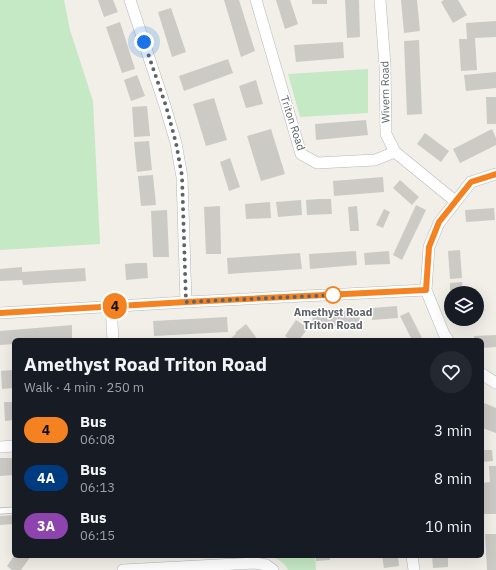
<!DOCTYPE html>
<meta charset="utf-8">
<style>
:root{--surface:#171b24;--page:#242831;--text:#f1f3f6;--muted:#9ea1a6}
body{margin:0;font-family:"IBM Plex Sans",sans-serif;background:var(--page);color:var(--text);height:100vh;display:flex;flex-direction:column;font-size:15px;white-space:nowrap}
*{box-sizing:border-box;margin:0}
p{font-size:13px;color:var(--muted)}
.icon{flex:none;width:22px;height:22px;fill:none;stroke:currentColor;stroke-width:2;stroke-linecap:round;stroke-linejoin:round}
.map{position:relative;flex:1;overflow:hidden}
.panel{position:absolute;left:12px;top:338px;width:472px;height:220px;display:flex;flex-direction:column;background:var(--surface);border-radius:6px;box-shadow:0 4px 16px #0002}
.panel>*{flex:none}
.badge{padding:0 8px;border-radius:13px;font-size:14px;line-height:26px}
.controls{position:absolute;left:444px;top:286px;display:grid;gap:8px}
.controls a{display:grid;place-items:center;width:40px;height:40px;border-radius:50%;background:var(--surface);box-shadow:0 4px 16px #0002;font-size:20px}
.you{position:absolute;width:20px;height:20px;margin:-10px;border:3px solid #fff;border-radius:50%;background:#1a73e8;box-shadow:0 0 0 6px #1a73e833}
.map>.badge{position:absolute;translate:-50% -50%;box-shadow:0 0 0 2px #fff}
.round{display:grid;place-items:center;flex:none;width:42px;height:42px;border-radius:21px;background:var(--page)}
.head{display:flex;align-items:center;justify-content:space-between;height:68px;padding:0 12px}
h1{font-size:19px;font-weight:700;line-height:30px}
ul{padding:0;list-style:none}
li{display:flex;align-items:center;gap:12px;height:48px;padding:0 12px}
li div{flex:1}
li b{display:block;font-size:15px}
li em{font-style:normal}
li .badge{min-width:44px;font-weight:700;text-align:center}
.map>svg:first-child{display:block}
</style>
<div class="map">
<svg width="496" height="570" viewBox="0 0 496 570">
<rect width="100%" height="100%" fill="#f1efe8"/>
<path fill="#c5e8c5" d="M0,0H64L70,30L93,101L100,244L0,250Z
M368,69V113L300,117L288,74Z
M272,556H315L316,570H288C285,563 279,560 272,556Z"/>
<path fill="#cccac5" d="M98,0H113L118,12L104,17Z
M224,0H239L255,51L241,57Z
M276,0H290L298,24L285,29Z
M312,0H327V4H312Z
M345,0H359L360,37L347,38Z
M401,0H417L420,31L404,33Z
M444,0H458L467,15L453,23L441,2Z
M171,8L186,52L172,57L158,12Z
M496,21V37L475,38L477,70L461,71L459,39H467L466,23Z
M120,22L135,69L122,73L106,27Z
M419,40L422,114L407,115L404,41Z
M343,42L344,58L296,62L294,45Z
M228,59L233,73L184,91L179,76Z
M496,72V88L466,91L464,75Z
M137,75L145,96L131,101L124,80Z
M256,80L263,104L246,108L239,86Z
M486,97H496V124H487Z
M214,98L227,140L206,146L193,104Z
M147,106L150,136L134,137L132,107Z
M366,120L368,135L316,140L315,124Z
M271,129L285,174L261,181L247,136Z
M492,129L496,138V145L460,163L453,149Z
M425,133L449,151L441,162L417,144Z
M149,141L152,170L137,172L134,142Z
M230,158L240,187L229,191L220,162Z
M153,175L156,205L141,206L138,176Z
M383,177L384,192L334,196L333,181Z
M400,180L419,197L412,205L393,188Z
M319,199H331L332,214L307,215L306,200Z
M301,200L302,215L278,217L276,202Z
M270,202L271,218L246,219L245,204Z
M416,205L426,210L402,260L393,255Z
M220,206L221,254H206L204,207Z
M357,206L359,231H350L348,207Z
M494,208L495,220L466,222L465,210Z
M384,209L390,212L383,228L376,225Z
M167,210L169,257H153L151,211Z
M460,250L462,278L450,279L448,251Z
M356,251L357,265L310,269L309,254Z
M389,251L390,264L365,265L364,253Z
M300,253L302,269L228,274L227,258Z
M136,263H147L148,278L126,280L125,264Z
M22,267V272L85,268L86,281L23,285L22,280L0,281V269Z
M462,282L463,293H450V283Z
M397,306L398,318L372,320V308Z
M359,310L360,325L313,327L312,312Z
M409,312L423,340H412L400,316Z
M227,317L228,332L154,336L153,321Z
M296,320L308,328L299,340H290L285,336Z
M246,324L258,340H232L231,338L236,334L235,333Z
M72,325V340H14V344L0,345V331Z
M496,335V347L482,348V340H474V336Z
M12,370L13,388L2,389L1,371Z
M4,402H14V420L5,421Z
M482,402L496,408V433L482,428Z
M482,450H492L493,461L482,462Z
M0,458H14V475L0,476Z
M489,466H496V514H484L482,483L490,482Z
M14,515V524L0,525V516Z
M485,534H496V570H487Z
M14,556H31L21,570H12L7,566Z
M316,556H330V560L316,561Z
M382,556H398L399,566L384,568Z
M432,556H448V567L433,568Z"/>
<g fill="none" stroke-linecap="round" stroke-linejoin="round">
<g stroke="#b5b8bc" stroke-width="7">
<path id="service" d="M0,511L14,510"/>
</g>
<g stroke="#b5b8bc" stroke-width="12">
<path id="minor" d="M130,0L165,106L176,143L182,177L186,302
M256,0L301,154L317,163L375,160L395,152
M380,0L385,65L386,134L395,152L455,201
M111,306L113,340
M0,313L186,302L426,290
M448,340L444,334L426,290L429,247L439,223L471,182L496,174
M482,374L496,383
M0,447L14,446
M412,556L414,570
M123,570L255,563L266,565L273,570"/>
</g>
<use href="#service" stroke="#fff" stroke-width="5.5"/>
<use href="#minor" stroke="#fff" stroke-width="11"/>
</g>
<g fill="none" stroke-linecap="round" stroke-linejoin="round">
<g stroke="#fff" stroke-width="9">
<path id="line" d="M0,313L186,302L426,290L429,247L439,222L471,182L496,174"/>
</g>
<use href="#line" stroke="#f58220" stroke-width="6"/>
<path stroke="#5f6368" stroke-width="4" stroke-dasharray="0 7.2" d="M144,42L166,106L176,143L182,176L186,302L336,295H333"/>
</g>
<circle fill="#fff" stroke="#f58220" stroke-width="2" cx="333" cy="295" r="8"/>
<g text-anchor="middle" stroke-width="3" stroke-linejoin="round" paint-order="stroke">
<g font-size="11" fill="#5f6368" stroke="#fff">
<text transform="translate(385 92) rotate(-91)" y="4">Wivern Road</text>
<text transform="translate(293 123) rotate(72)" y="4">Triton Road</text>
</g>
<g font-size="11" font-weight="bold" fill="#5f6368" stroke="#fff">
<text x="333" y="316">Amethyst Road<tspan x="333" dy="13">Triton Road</tspan></text>
</g>
</g>
</svg>
<div class="controls">
<a><svg class="icon" aria-label="layers" viewBox="0 0 24 24"><path d="M12 4l9 5-9 5-9-5zM3 14l9 5 9-5"/></svg></a>
</div>
<div class="you" style="left:144px;top:42px"></div>
<b class="badge" style="left:115px;top:306px;background:#f58220;color:#111">4</b>
<section class="panel">
<div class="head"><div><h1>Amethyst Road Triton Road</h1><p>Walk · 4 min · 250 m</p></div><a class="round"><svg class="icon" aria-label="heart" viewBox="0 0 24 24"><path d="M12 20l-8-8c-3-5 5-10 8-4 3-6 11-1 8 4z"/></svg></a></div>
<ul>
<li><span class="badge" style="background:#f58220;color:#111">4</span><div><b>Bus</b><p>06:08</p></div><em>3 min</em></li>
<li><span class="badge" style="background:#003b80;color:#fff">4A</span><div><b>Bus</b><p>06:13</p></div><em>8 min</em></li>
<li><span class="badge" style="background:#8e44ad;color:#fff">3A</span><div><b>Bus</b><p>06:15</p></div><em>10 min</em></li>
</ul>
</section>
</div>
